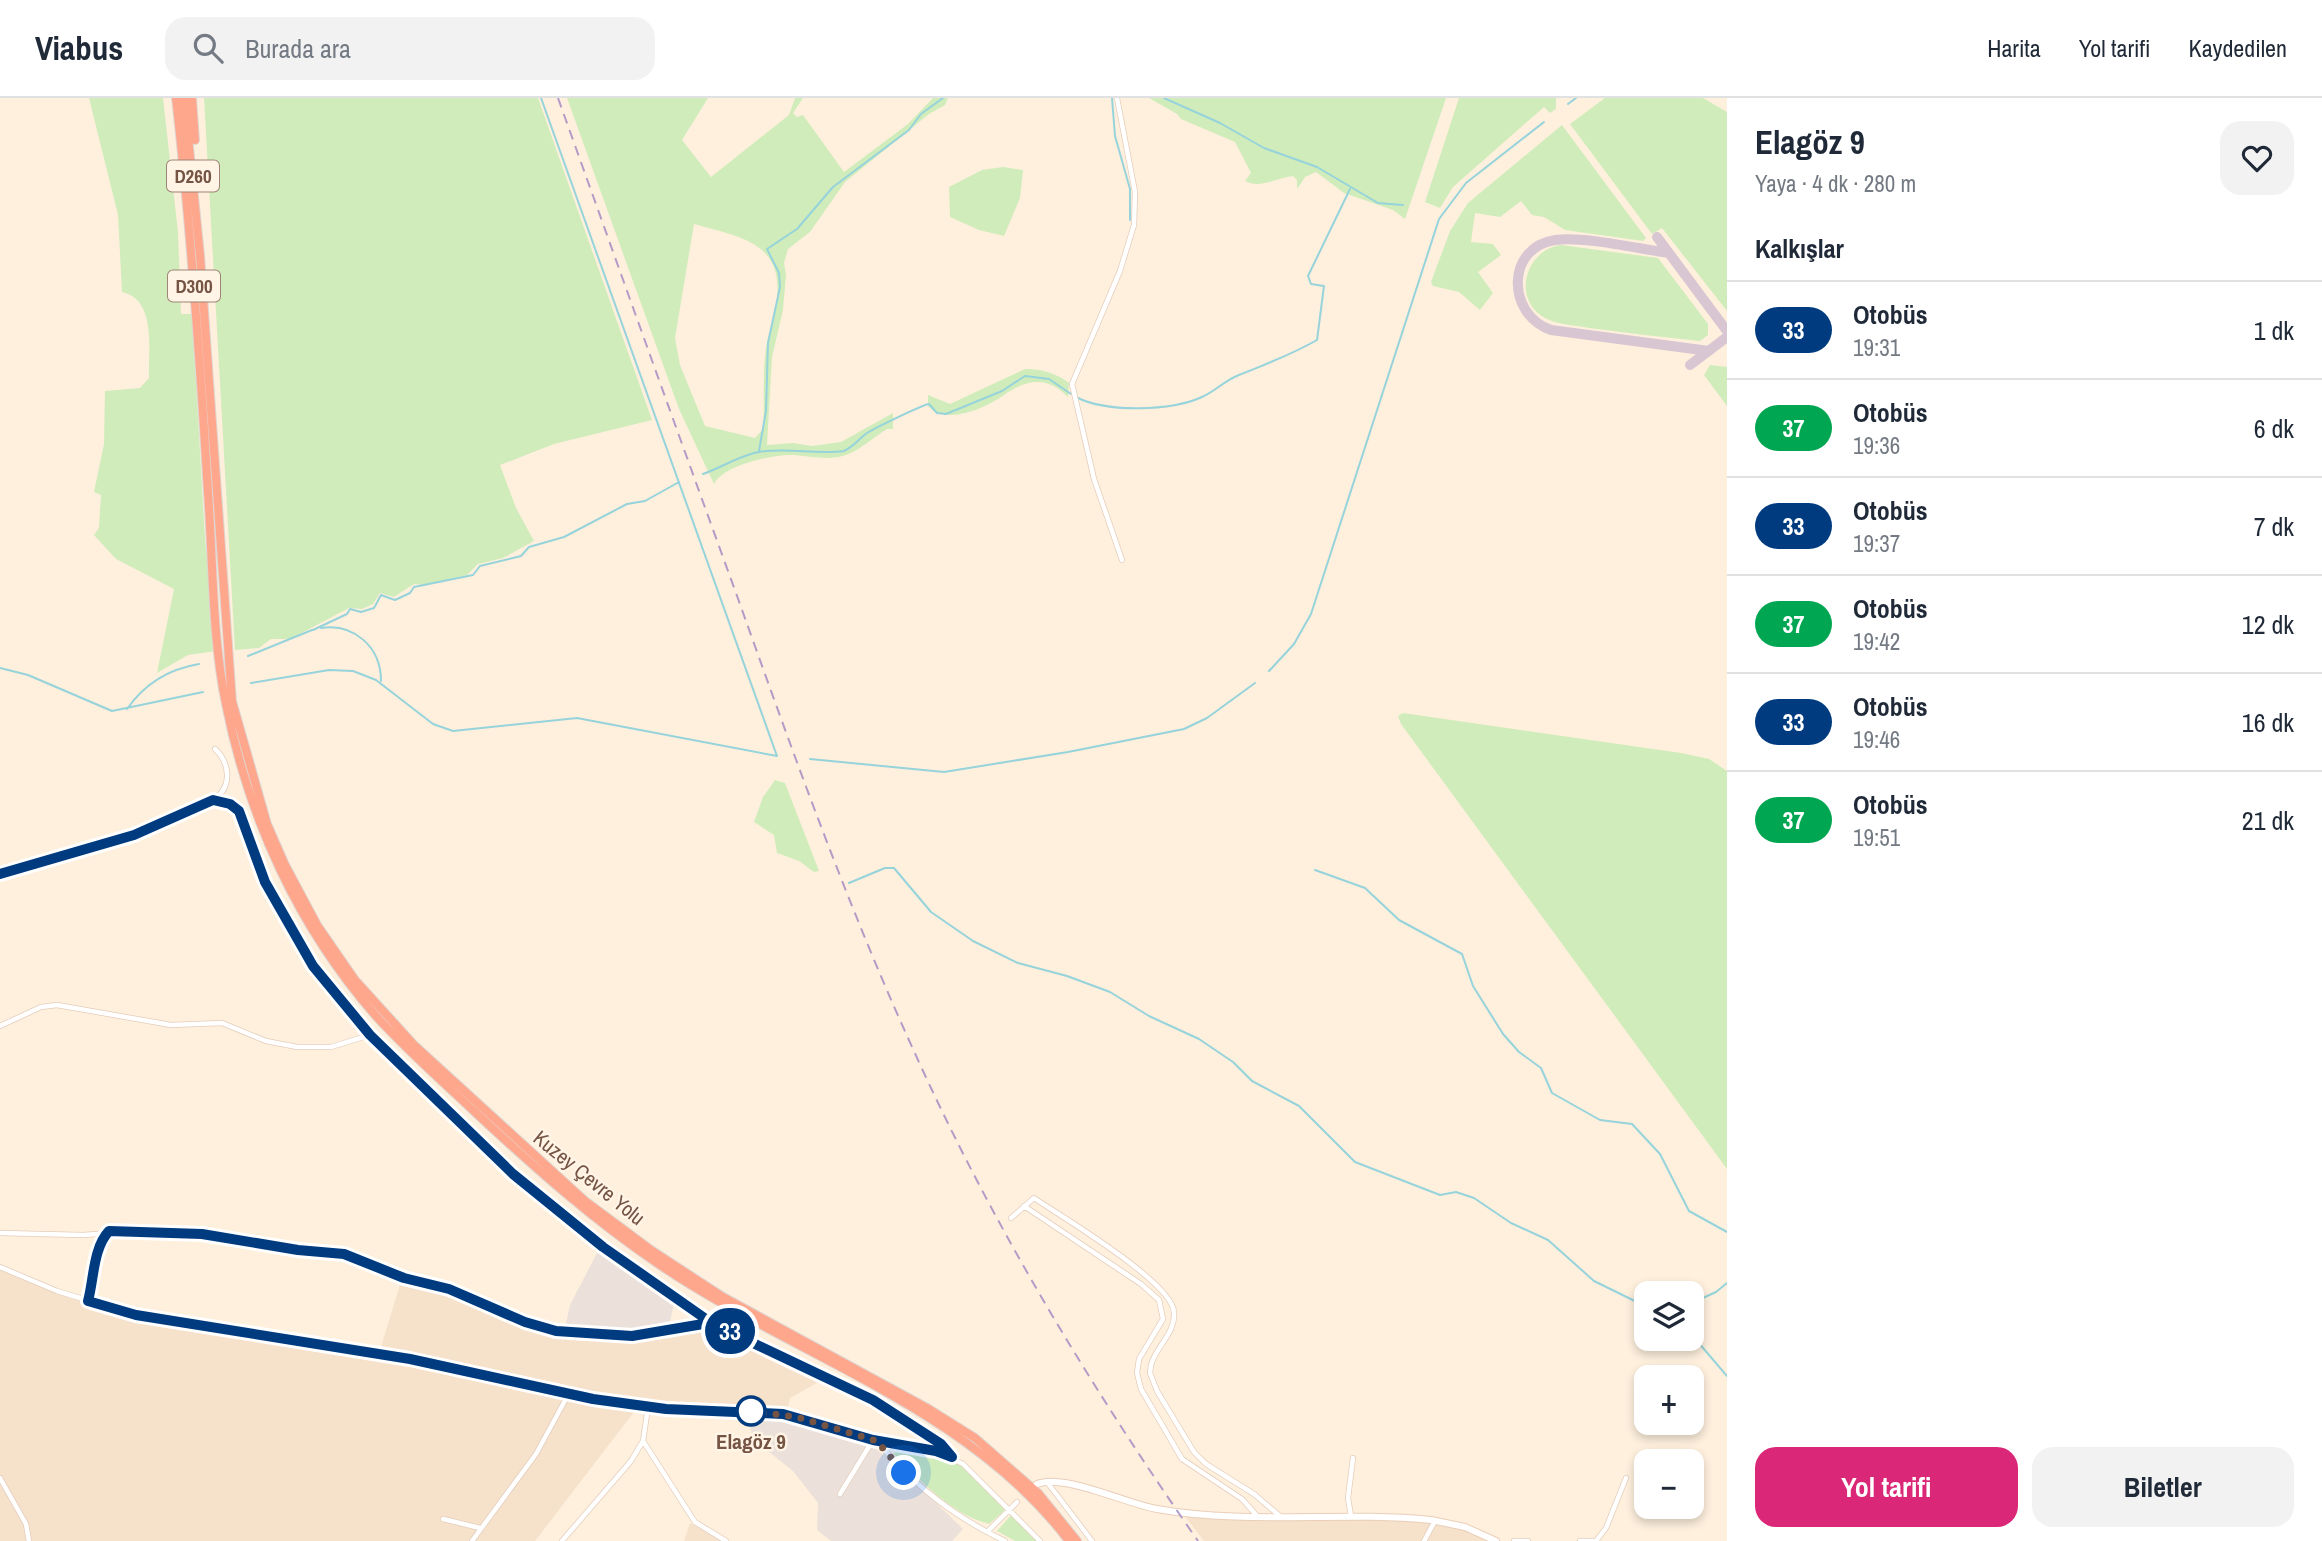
<!DOCTYPE html>
<html lang="tr">
<meta charset="utf-8">
<style>
:root{--surface:#fff;--page:#f2f2f3;--text:#1f2937;--muted:#747a83;--line:#e0e1e3;--accent:#db2777}
body{margin:0;font-family:"Archivo Narrow",sans-serif;background:var(--page);color:var(--text);height:100vh;display:flex;flex-direction:column;font-size:26px;white-space:nowrap}
*{box-sizing:border-box;margin:0}
p{font-size:23px;color:var(--muted)}
.icon{flex:none;width:38px;height:38px;fill:none;stroke:currentColor;stroke-width:2;stroke-linecap:round;stroke-linejoin:round}
.map{position:relative;flex:1;overflow:hidden}
.details{display:flex;flex-direction:column;background:var(--surface);width:595px}
.details>*{flex:none}
.badge{padding:0 14px;border-radius:23px;font-size:24px;line-height:46px}
.fabs{position:absolute;left:1634px;top:1183px;display:grid;gap:14px}
.fabs a{display:grid;place-items:center;width:70px;height:70px;border-radius:14px;background:var(--surface);box-shadow:0 4px 10px #0003;font-size:35px}
.you{position:absolute;width:35px;height:35px;margin:-18px;border:5px solid #fff;border-radius:50%;background:#1a73e8;box-shadow:0 0 0 10px #1a73e833}
.map>.badge{position:absolute;translate:-50% -50%;box-shadow:0 0 0 4px #fff}
h2{padding:0 28px;font-size:26px;line-height:63px}
.round{display:grid;place-items:center;flex:none;width:74px;height:74px;border-radius:21px;background:var(--page)}
.summary{display:flex;align-items:center;justify-content:space-between;height:119px;padding:0 28px}
h1{font-size:33px;font-weight:700;line-height:52px}
.primary-button{display:flex;gap:14px;margin-top:auto;padding:14px 28px}
.primary-button a{flex:1;height:80px;border-radius:21px;background:var(--accent);color:#fff;font-size:28px;font-weight:700;line-height:80px;text-align:center}
.primary-button a+a{background:var(--page);color:var(--text)}
ul{padding:0;list-style:none}
li{display:flex;align-items:center;gap:21px;height:98px;padding:0 28px;border-top:2px solid var(--line)}
li div{flex:1}
li b{display:block;font-size:26px}
li em{font-style:normal}
li .badge{min-width:77px;font-weight:700;text-align:center}
header{display:flex;align-items:center;gap:42px;box-sizing:border-box;height:98px;padding:0 35px;background:var(--surface);border-bottom:2px solid var(--line)}
header strong{font-size:33px}
nav{display:flex;gap:38px;margin-inline-start:auto;font-size:24px}
.search{width:490px;height:63px;background:var(--page);display:flex;align-items:center;gap:18px;box-sizing:border-box;padding:0 24px;border-radius:21px;color:var(--muted);font-size:26px}
main{display:flex;flex:1;min-height:0}
.map>svg:first-child{display:block}
</style>
<header>
<strong>Viabus</strong>
<div class="search"><svg class="icon" aria-label="search" viewBox="0 0 24 24"><circle cx="10" cy="10" r="6"/><path d="M15 15l6 6"/></svg>Burada ara</div>
<nav><a>Harita</a><a>Yol tarifi</a><a>Kaydedilen</a></nav>
</header>
<main>
<div class="map">
<svg width="1727" height="1443" viewBox="0 0 1727 1443">
<rect width="100%" height="100%" fill="#fef0dd"/>
<path fill="#f6e1cb" d="M0,1171L72,1201L137,1219L313,1247L552,1297L637,1310L535,1443H0Z
M402,1180L454,1192L559,1235L612,1241L671,1238L698,1230L719,1232L814,1273L824,1281L790,1300L787,1313L748,1308H677L544,1288L380,1252Z
M1184,1417L1438,1423L1498,1443H1204Z
M690,1425L723,1443H684Z"/>
<path fill="#ebe1da" d="M598,1153L639,1174L674,1204L669,1230L633,1235L565,1230L570,1207Z
M755,1315L828,1329L864,1343L895,1365L963,1431L952,1443H831L817,1432L818,1405L793,1373L753,1341L748,1321L749,1317Z"/>
<path fill="#d0ecbb" fill-rule="evenodd" d="M89,0H163L178,134L181,216H192L205,440L216,553L188,557L157,575L174,491L116,461L94,437L99,430L101,397L94,394L104,346L105,293L140,290L149,280C148,252 157,202 122,194L118,117Z
M204,0H538L652,322L554,346L500,367L516,410L534,443L503,460L478,466L467,477L425,487L414,486L394,499L380,495L373,506L362,511L349,510L290,541H271L259,550L235,552Z
M567,0H708L682,42L711,79L789,17L795,0H803L793,15L797,19L803,17L844,74L908,26L933,0H948L945,7L929,16L845,84L810,134L788,151L784,165L786,177L783,212L772,259L767,347L793,345L812,348L841,344L893,315V331H887C874,339 860,352 846,357C831,363 809,358 793,357C774,356 723,367 714,386L679,311ZM694,126C744,140 786,145 776,208C774,222 768,236 766,250C762,276 765,304 763,331L755,340L705,328L680,267L675,240Z
M1149,0H1446L1405,121L1393,112L1344,95L1316,74L1305,79L1297,91V82L1293,78C1276,80 1260,91 1245,83L1251,75L1235,44L1181,21L1177,16Z
M1459,0H1556V11L1550,15L1544,9L1453,89L1440,110L1425,104Z
M1605,0H1703L1727,14V213L1662,130L1652,136L1570,26Z
M1562,27L1646,140L1643,143L1565,132L1544,119L1532,117L1521,103L1500,119L1475,115L1471,144L1493,146L1501,157L1478,174L1493,195L1480,212L1459,194L1433,188L1431,184L1450,133L1468,105Z
M1003,69L1023,72L1020,100L1004,138L979,132L950,119L949,89L982,72Z
M1561,147L1658,160L1708,226V237L1700,243C1663,239 1627,235 1589,230C1576,227 1559,227 1547,221C1511,204 1524,152 1561,147Z
M1710,267L1727,269V308L1704,277Z
M1025,271C1042,271 1056,275 1069,285L1068,299C1047,278 1027,281 1004,297C986,310 946,328 928,308V297L950,306Z
M1403,615L1681,655L1709,661L1727,673V1071L1401,626L1398,618Z
M775,682L785,685L819,773L814,774L799,763L777,755L774,737L754,724L763,699Z
M898,1351L940,1357L963,1368L1005,1412L989,1426C951,1416 921,1383 894,1356Z
M1012,1416L1038,1443H1015L997,1433Z"/>
<g fill="none" stroke-linecap="round" stroke-linejoin="round">
<path stroke="#96d3db" stroke-width="2" d="M1112,0L1115,38L1130,91V122
M1164,0L1220,25L1264,50L1317,69L1378,105L1403,107
M1568,6L1576,0
M1076,299C1107,315 1171,313 1202,299C1216,293 1225,282 1239,277C1266,266 1291,257 1317,242L1324,188L1311,186L1308,178L1350,91
M759,353L766,313L768,245L780,189L779,175L767,151L797,131L833,89L909,32L921,16L943,0
M703,376C720,370 741,357 759,354C789,349 815,357 844,353C853,349 859,341 867,335C875,330 924,306 929,306L937,315L946,316L1002,293L1025,278L1049,281L1071,296
M321,530C354,525 381,549 381,583
M313,532L347,516L350,511L361,514L374,510L381,497L395,502L410,495L414,489L473,477L480,468L521,458L529,449L564,439L627,406L645,403L679,384
M248,558L312,532
M0,570L28,577L112,613L203,594
M1269,573L1294,546L1311,516L1439,121L1466,85L1544,24
M251,585L329,572L353,573L376,582L433,626L453,633L577,620L777,658L541,0
M127,611C145,585 169,571 199,566
M810,661L944,674L1068,654L1184,631L1207,620L1255,585
M1315,772L1365,790L1399,822L1462,856L1473,888L1503,936L1519,954L1541,970L1552,995L1600,1022L1632,1026L1660,1056L1689,1113L1727,1134
M849,785L885,770H894L931,814L973,843L1018,865L1067,878L1110,894L1149,918L1199,941L1233,964L1252,983L1299,1008L1355,1064L1440,1097L1456,1094L1474,1100L1511,1125L1548,1142L1594,1183L1647,1209
M1692,1205L1716,1194L1727,1185
M1692,1237L1727,1278"/>
<path stroke="#d8c6d2" stroke-width="10" d="M1657,139L1727,233
M1669,155C1639,151 1584,138 1555,142C1505,150 1507,217 1551,232L1709,253
M1690,267L1727,239"/>
<g stroke="#e4cdbc" stroke-width="6">
<path id="street" d="M1117,0L1135,94L1134,127L1120,173L1072,286L1094,381L1122,462
M213,702L230,706L239,713L265,784L313,868L370,937L513,1076L603,1149L713,1226L873,1302L941,1346L950,1357
M0,776L134,737L213,702C232,690 231,666 215,651
M0,928L41,909L57,907L171,927L222,925L266,943L297,949H331L370,937
M1024,1108L1141,1186L1159,1202L1163,1221L1139,1261L1137,1275L1141,1291L1182,1361L1242,1401L1258,1419
M1011,1120L1034,1100C1062,1119 1172,1184 1174,1214C1176,1235 1156,1248 1151,1267L1150,1275L1157,1293L1194,1354L1206,1366L1254,1396L1281,1419
M0,1135L83,1137L151,1132L344,1156L396,1177L449,1191L525,1224L556,1233L632,1238L693,1226H713
M0,1169L57,1193L136,1217L410,1261L519,1287L642,1309L783,1316L873,1342L936,1353L963,1366L1040,1443
M88,1203L99,1149L108,1133
M643,1343L695,1424L726,1443
M878,1344C913,1387 954,1419 1005,1443
M0,1380L26,1426L29,1443
M1047,1384L1092,1443
M840,1396L873,1342
M1351,1418L1348,1400L1353,1360
M443,1421L480,1430
M987,1434L1017,1404
M472,1443L536,1356L568,1297
M562,1443L631,1363L643,1343L648,1309
M1424,1443L1435,1423
M1514,1443H1528
M1580,1443H1597
M1596,1443L1606,1430L1626,1380"/>
</g>
<g stroke="#eaceb8" stroke-width="8">
<path id="secondary" d="M1037,1386C1063,1375 1127,1406 1157,1411C1247,1427 1340,1413 1431,1422L1465,1429L1496,1443"/>
</g>
<g stroke="#ded6d2" stroke-width="10">
<path id="highway" d="M176,0C191,131 200,263 208,395C213,462 212,541 226,606C249,722 299,830 376,918C407,952 442,983 475,1014C534,1069 593,1122 660,1167C796,1259 967,1308 1069,1443
M184,0L200,157L232,603L267,726L285,767L317,827L355,882L414,947L585,1103L651,1152L723,1199L927,1310L975,1340L1038,1395L1077,1443
M192,0L195,42"/>
</g>
<use href="#street" stroke="#fff" stroke-width="4.5"/>
<use href="#secondary" stroke="#fff" stroke-width="6"/>
<use href="#highway" stroke="#ffa78d" stroke-width="8"/>
<path stroke="#b29cc7" stroke-width="2" stroke-dasharray="10 7" stroke-linecap="butt" d="M558,0C617,165 676,330 736,495C792,652 848,810 918,962C995,1131 1092,1291 1198,1443"/>
</g>
<g fill="none" stroke-linecap="round" stroke-linejoin="round">
<g stroke="#fff" stroke-width="16">
<path id="line" d="M0,776L134,737L213,702L230,706L239,713L265,784L313,868L370,937L513,1076L603,1149L713,1226L873,1302L941,1346L952,1359L936,1353L873,1342L783,1316L666,1311L593,1301L410,1261L136,1217L88,1203C94,1181 93,1150 109,1133L202,1136L298,1152L344,1156L404,1180L449,1191L525,1224L556,1233L632,1238L709,1225"/>
</g>
<use href="#line" stroke="#003b80" stroke-width="10"/>
<path stroke="#755444" stroke-width="7" stroke-dasharray="0 12.6" d="M751,1313L797,1319L877,1343L904,1375"/>
</g>
<circle fill="#fff" stroke="#003b80" stroke-width="3.5" cx="751" cy="1313" r="14"/>
<g text-anchor="middle" stroke-width="5" stroke-linejoin="round" paint-order="stroke">
<g fill="#fff4e5" stroke="#9e8474" stroke-width="2">
<rect x="167" y="62.5" width="52" height="31" rx="5"/>
<rect x="168" y="172.5" width="52" height="31" rx="5"/>
</g>
<g font-size="19" font-weight="bold" fill="#755444">
<text x="193" y="85">D260</text>
<text x="194" y="195">D300</text>
</g>
<g font-size="21" fill="#755444" stroke="#fff4e5">
<text transform="translate(589 1080) rotate(39)" y="7">Kuzey Çevre Yolu</text>
</g>
<g font-size="21" font-weight="bold" fill="#755444" stroke="#fff4e5">
<text x="751" y="1351">Elagöz 9</text>
</g>
</g>
</svg>
<div class="fabs">
<a><svg class="icon" aria-label="layers" viewBox="0 0 24 24"><path d="M12 4l9 5-9 5-9-5zM3 14l9 5 9-5"/></svg></a>
<a>+</a>
<a>−</a>
</div>
<div class="you" style="left:904px;top:1375px"></div>
<b class="badge" style="left:730px;top:1233px;background:#003b80;color:#fff">33</b>
</div>
<section class="details">
<div class="summary"><div><h1>Elagöz 9</h1><p>Yaya · 4 dk · 280 m</p></div><a class="round"><svg class="icon" aria-label="heart" viewBox="0 0 24 24"><path d="M12 20l-8-8c-3-5 5-10 8-4 3-6 11-1 8 4z"/></svg></a></div>
<h2>Kalkışlar</h2>
<ul>
<li><span class="badge" style="background:#003b80;color:#fff">33</span><div><b>Otobüs</b><p>19:31</p></div><em>1 dk</em></li>
<li><span class="badge" style="background:#00a651;color:#fff">37</span><div><b>Otobüs</b><p>19:36</p></div><em>6 dk</em></li>
<li><span class="badge" style="background:#003b80;color:#fff">33</span><div><b>Otobüs</b><p>19:37</p></div><em>7 dk</em></li>
<li><span class="badge" style="background:#00a651;color:#fff">37</span><div><b>Otobüs</b><p>19:42</p></div><em>12 dk</em></li>
<li><span class="badge" style="background:#003b80;color:#fff">33</span><div><b>Otobüs</b><p>19:46</p></div><em>16 dk</em></li>
<li><span class="badge" style="background:#00a651;color:#fff">37</span><div><b>Otobüs</b><p>19:51</p></div><em>21 dk</em></li>
</ul>
<div class="primary-button"><a>Yol tarifi</a><a>Biletler</a></div>
</section>
</main>
